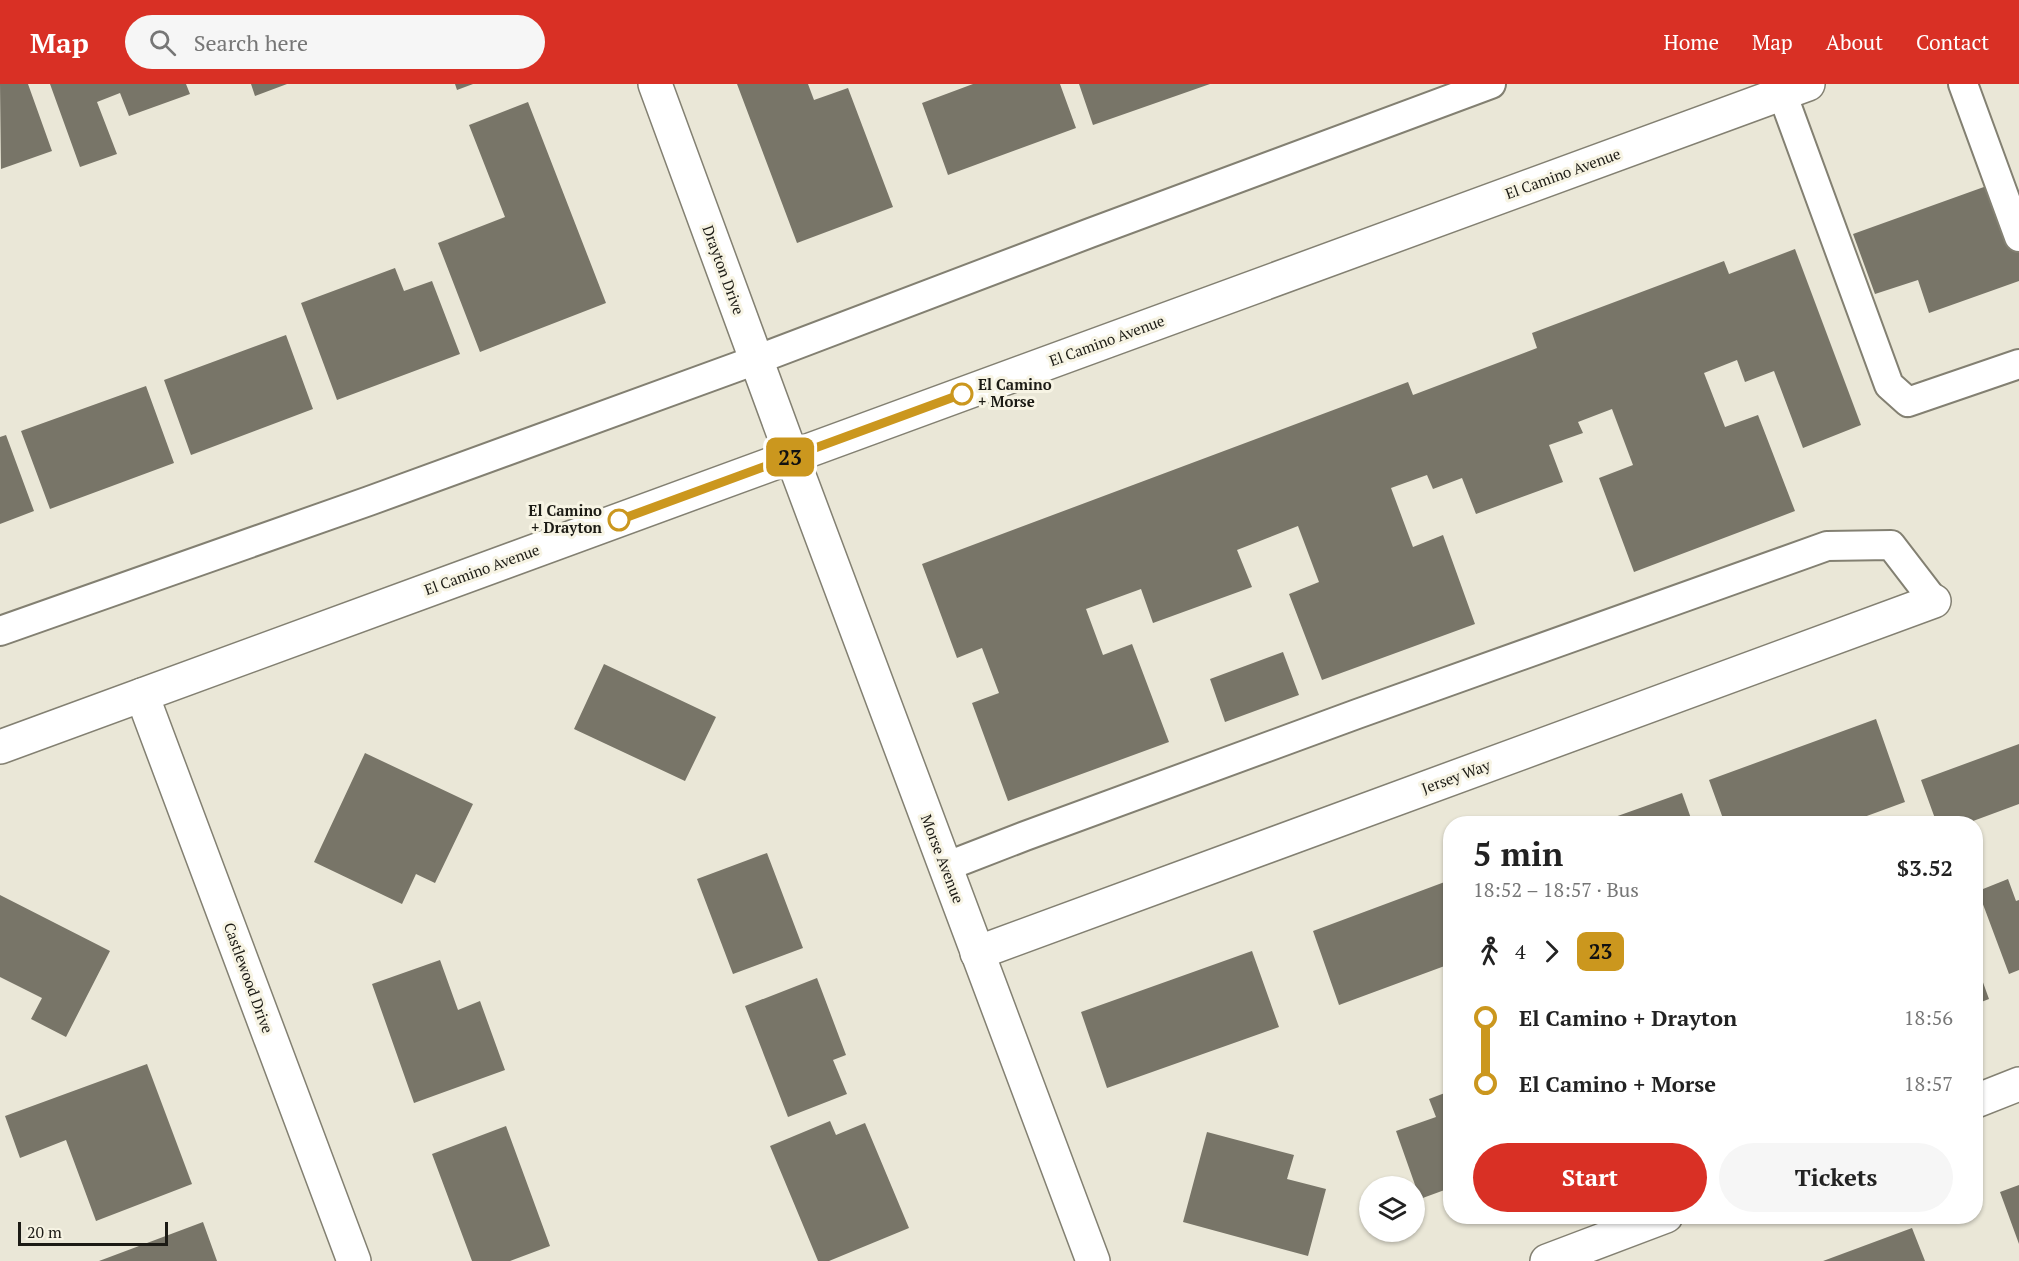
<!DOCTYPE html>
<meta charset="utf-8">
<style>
:root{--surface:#fff;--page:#f6f6f6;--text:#222;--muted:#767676;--accent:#d93025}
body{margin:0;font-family:"PT Serif",serif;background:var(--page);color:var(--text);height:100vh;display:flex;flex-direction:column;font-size:22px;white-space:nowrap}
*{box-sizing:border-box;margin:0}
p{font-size:20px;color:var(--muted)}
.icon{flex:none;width:33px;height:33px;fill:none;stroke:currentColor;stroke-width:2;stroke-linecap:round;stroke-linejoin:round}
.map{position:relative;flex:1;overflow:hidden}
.panel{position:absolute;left:1443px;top:732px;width:540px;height:408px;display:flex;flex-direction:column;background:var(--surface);border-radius:24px;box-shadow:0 2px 4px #0004}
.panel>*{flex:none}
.badge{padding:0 12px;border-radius:9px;font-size:21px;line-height:39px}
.tools{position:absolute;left:1359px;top:1092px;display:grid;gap:12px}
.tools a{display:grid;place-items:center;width:66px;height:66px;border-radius:50%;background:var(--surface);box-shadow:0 2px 4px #0004;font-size:30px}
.scale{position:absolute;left:18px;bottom:15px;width:150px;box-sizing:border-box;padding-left:6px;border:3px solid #1c1b15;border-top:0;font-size:16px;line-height:21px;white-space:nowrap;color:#1c1b15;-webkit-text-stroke:4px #f7f4e4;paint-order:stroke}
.map>.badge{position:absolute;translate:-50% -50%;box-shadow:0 0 0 3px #fff}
.legs{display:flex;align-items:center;gap:9px;height:66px;padding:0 30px;font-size:20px}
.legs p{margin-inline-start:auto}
.headline{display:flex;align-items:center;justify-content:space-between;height:102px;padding:0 30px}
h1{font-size:33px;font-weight:700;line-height:45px}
.cta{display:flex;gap:12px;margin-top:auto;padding:12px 30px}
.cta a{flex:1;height:69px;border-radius:36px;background:var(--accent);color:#fff;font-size:24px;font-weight:700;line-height:69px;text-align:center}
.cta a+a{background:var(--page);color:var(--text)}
ul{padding:0 30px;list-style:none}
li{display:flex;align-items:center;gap:21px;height:66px;font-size:22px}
li i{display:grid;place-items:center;width:9px;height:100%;margin:0 8px;background:currentColor}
li i::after{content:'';width:15px;height:15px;margin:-8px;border:4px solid;border-radius:50%;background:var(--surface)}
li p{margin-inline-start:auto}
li:first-child i{background:linear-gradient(#0000 50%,currentColor 0)}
li:last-child i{background:linear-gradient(currentColor 50%,#0000 0)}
header{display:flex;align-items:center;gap:36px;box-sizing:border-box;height:84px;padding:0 30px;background:var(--accent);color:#fff}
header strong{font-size:28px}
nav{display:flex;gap:33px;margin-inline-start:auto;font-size:21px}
.search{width:420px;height:54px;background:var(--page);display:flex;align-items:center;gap:15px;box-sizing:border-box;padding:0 21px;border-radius:33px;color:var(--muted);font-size:22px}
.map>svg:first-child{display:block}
</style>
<header>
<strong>Map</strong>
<div class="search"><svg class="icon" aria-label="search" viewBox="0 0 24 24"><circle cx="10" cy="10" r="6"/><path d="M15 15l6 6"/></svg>Search here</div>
<nav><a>Home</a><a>Map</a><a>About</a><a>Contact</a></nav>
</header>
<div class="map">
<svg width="2019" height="1177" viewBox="0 0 2019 1177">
<rect width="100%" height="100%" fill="#eae7d7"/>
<path fill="#787568" d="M0,0H28L52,67L1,85Z
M50,0H186L190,10L129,32L120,9L97,18L117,70L80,83Z
M251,0H287L255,12Z
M455,0H473L457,6Z
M737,0H808L814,16L848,4L893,123L797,159Z
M973,0H1060L1076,44L948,91L922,19Z
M1079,0H1210L1093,41Z
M528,18L606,219L480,268L438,159L505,133L469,41Z
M1995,99L2019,166V197L1929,229L1918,196L1875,210L1853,150Z
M1795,165L1861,341L1803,364L1774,287L1745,298L1737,276L1704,289L1725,343L1758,331L1795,427L1634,488L1599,394L1633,381L1612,325L1578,338L1583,349L1549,361L1563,398L1476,430L1462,394L1433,405L1427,391L1391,404L1413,463L1443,451L1475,540L1322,596L1289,510L1319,498L1298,442L1237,466L1252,503L1153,539L1141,505L1086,525L1103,571L1132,560L1169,658L1008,717L972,619L999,609L982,564L957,574L922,480L1408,298L1413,311L1537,264L1532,249L1724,177L1729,190Z
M395,184L404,207L432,197L460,270L337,316L301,219Z
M286,251L313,325L191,371L164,296Z
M146,302L174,379L50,425L21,347Z
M6,351L34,427L0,440V353Z
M1283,568L1299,611L1225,638L1210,595Z
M604,580L716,633L685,697L574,645Z
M1876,635L1905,718L1845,740H1725L1709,696Z
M2019,660V720L1965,740H1937L1921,696Z
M365,669L473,720L435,799L416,790L402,820L314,778Z
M1682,709L1693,740H1598V739Z
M767,769L803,864L733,890L697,795Z
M2008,795L2016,817L2019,816V886L2009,890L1978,807Z
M1450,796V880L1339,921L1313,847Z
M0,811L110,867L66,953L31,935L42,914L0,893Z
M1252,867L1279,943L1107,1004L1081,928Z
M440,876L458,926L480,917L505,986L414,1019L372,900Z
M1976,879L1989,915L1976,920Z
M817,894L846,971L833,976L847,1010L788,1033L745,922Z
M147,980L192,1100L96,1137L66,1056L20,1074L5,1032Z
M1450,1007V1104L1420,1115L1396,1047L1436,1033L1429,1015Z
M830,1037L836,1051L865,1039L909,1144L829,1177H818L770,1062Z
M506,1042L550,1162L510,1177H472L432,1070Z
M1207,1048L1294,1071L1287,1095L1326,1105L1308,1172L1183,1138Z
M2019,1101V1160L2000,1108Z
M203,1138L217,1177H99Z
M1912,1144L1925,1177H1823Z"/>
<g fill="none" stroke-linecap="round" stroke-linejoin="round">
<g stroke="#838072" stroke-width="32">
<path id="lane" d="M1963,0L2019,153
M1782,9L1889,301L1908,318L2019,280
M0,547L369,417L756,276L1090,149L1491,0
M945,783L1025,752L1357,630L1827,462L1891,461L1934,517"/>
</g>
<g stroke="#838072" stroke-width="36">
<path id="street" d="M655,0L792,373
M142,611L354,1177
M977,869L1934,517
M1976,1017L2019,1000
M1547,1177L1666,1132"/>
</g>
<g stroke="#838072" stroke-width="36">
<path id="secondary" d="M792,373L1093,1177
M0,663L1808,0"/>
</g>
<use href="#lane" stroke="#fff" stroke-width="28"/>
<use href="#street" stroke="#fff" stroke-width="33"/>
<use href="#secondary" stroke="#fff" stroke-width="33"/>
</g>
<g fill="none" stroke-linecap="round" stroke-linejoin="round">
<g stroke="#fff" stroke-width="14">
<path id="line-1" d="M619,436L962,310"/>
</g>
<use href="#line-1" stroke="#cb971e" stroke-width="9"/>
</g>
<g fill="#fff" stroke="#cb971e" stroke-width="3">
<circle cx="962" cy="310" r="10"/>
<circle cx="619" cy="436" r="10"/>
</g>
<g text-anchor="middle" stroke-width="6" stroke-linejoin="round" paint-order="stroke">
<g font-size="15" fill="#1c1b15" stroke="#f7f4e4">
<text transform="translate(1563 90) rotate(-20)" y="5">El Camino Avenue</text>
<text transform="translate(723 186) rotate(70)" y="5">Drayton Drive</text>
<text transform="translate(1107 257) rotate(-20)" y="5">El Camino Avenue</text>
<text transform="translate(482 486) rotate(-20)" y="5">El Camino Avenue</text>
<text transform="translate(1456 693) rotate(-20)" y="5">Jersey Way</text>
<text transform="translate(942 775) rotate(69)" y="5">Morse Avenue</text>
<text transform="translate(248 894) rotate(70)" y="5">Castlewood Drive</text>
</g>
<g font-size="15" font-weight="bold" fill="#1c1b15" stroke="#f7f4e4" text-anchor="start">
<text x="978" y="306">El Camino<tspan x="978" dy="17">+ Morse</tspan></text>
<text x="602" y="432" text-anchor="end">El Camino<tspan x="602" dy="17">+ Drayton</tspan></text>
</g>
</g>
</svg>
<div class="tools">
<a><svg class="icon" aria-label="layers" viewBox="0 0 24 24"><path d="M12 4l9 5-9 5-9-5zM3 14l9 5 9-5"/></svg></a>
</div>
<div class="scale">20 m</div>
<b class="badge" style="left:790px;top:373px;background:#cb971e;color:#111">23</b>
<section class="panel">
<div class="headline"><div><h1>5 min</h1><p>18:52 – 18:57 · Bus</p></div><b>$3.52</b></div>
<div class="legs"><svg class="icon" aria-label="walk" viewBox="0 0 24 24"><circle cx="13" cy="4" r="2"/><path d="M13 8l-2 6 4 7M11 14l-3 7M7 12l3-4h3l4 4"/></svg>4<svg class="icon" aria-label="forward" viewBox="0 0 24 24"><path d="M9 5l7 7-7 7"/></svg><b class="badge" style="background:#cb971e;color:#111">23</b></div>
<ul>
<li><i style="color:#cb971e"></i><b>El Camino + Drayton</b><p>18:56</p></li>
<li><i style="color:#cb971e"></i><b>El Camino + Morse</b><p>18:57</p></li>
</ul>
<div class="cta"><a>Start</a><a>Tickets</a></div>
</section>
</div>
